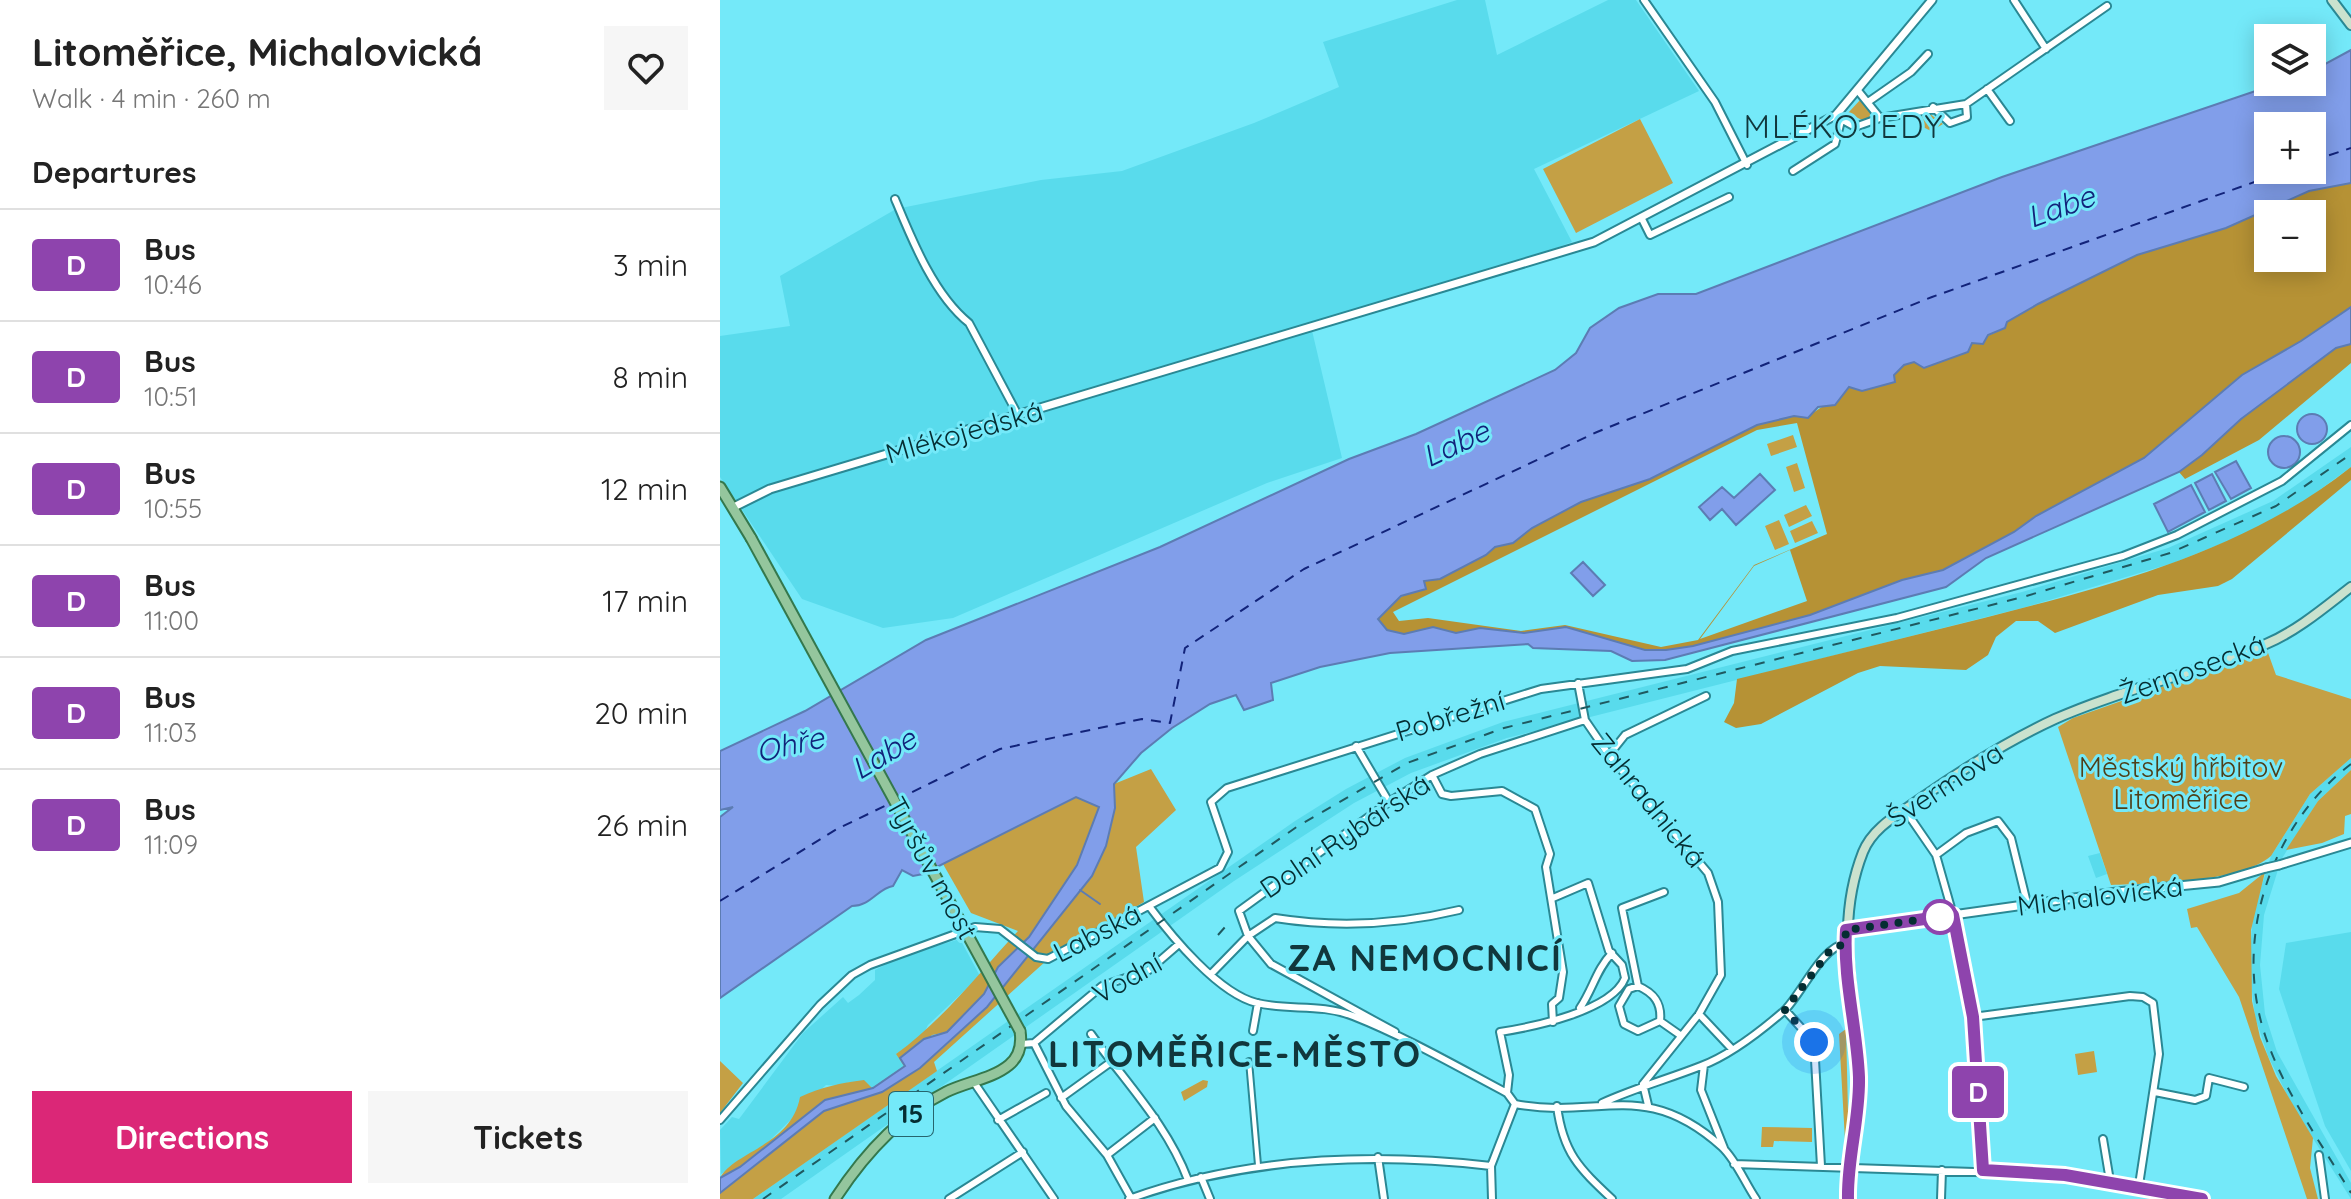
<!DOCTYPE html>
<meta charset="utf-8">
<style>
:root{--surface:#fff;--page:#f6f6f6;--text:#222;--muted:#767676;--line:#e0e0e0;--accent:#db2777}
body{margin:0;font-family:Quicksand,sans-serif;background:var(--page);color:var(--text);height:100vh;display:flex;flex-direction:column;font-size:30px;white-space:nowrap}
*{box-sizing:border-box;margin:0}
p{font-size:26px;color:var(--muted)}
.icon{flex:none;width:44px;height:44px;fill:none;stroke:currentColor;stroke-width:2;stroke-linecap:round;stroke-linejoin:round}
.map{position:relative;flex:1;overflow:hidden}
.sheet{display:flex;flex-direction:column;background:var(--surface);width:720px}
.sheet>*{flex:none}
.badge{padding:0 16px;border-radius:6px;font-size:28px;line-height:52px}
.buttons{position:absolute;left:1534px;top:24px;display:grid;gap:16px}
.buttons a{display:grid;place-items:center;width:72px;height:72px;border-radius:0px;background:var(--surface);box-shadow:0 4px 20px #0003;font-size:40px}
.you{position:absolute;width:40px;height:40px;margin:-20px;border:6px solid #fff;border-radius:50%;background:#1a73e8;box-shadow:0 0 0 12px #1a73e833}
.map>.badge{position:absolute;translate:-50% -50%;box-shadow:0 0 0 4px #fff}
h2{padding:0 32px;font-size:30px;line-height:72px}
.round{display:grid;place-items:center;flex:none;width:84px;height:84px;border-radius:0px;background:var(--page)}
.head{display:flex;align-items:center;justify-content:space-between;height:136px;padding:0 32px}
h1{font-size:38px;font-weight:800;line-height:60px}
.button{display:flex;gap:16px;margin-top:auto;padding:16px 32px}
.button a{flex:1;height:92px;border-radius:0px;background:var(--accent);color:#fff;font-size:32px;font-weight:800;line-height:92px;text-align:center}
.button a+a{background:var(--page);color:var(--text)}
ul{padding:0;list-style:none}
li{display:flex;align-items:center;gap:24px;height:112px;padding:0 32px;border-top:2px solid var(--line)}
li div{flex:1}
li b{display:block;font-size:30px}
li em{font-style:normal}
li .badge{min-width:88px;font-weight:700;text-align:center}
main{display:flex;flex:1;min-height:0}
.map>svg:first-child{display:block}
</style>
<main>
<section class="sheet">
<div class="head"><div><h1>Litoměřice, Michalovická</h1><p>Walk · 4 min · 260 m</p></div><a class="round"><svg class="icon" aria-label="heart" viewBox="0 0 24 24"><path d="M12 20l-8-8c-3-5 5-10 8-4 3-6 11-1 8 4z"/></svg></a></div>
<h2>Departures</h2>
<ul>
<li><span class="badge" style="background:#8e44ad;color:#fff">D</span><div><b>Bus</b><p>10:46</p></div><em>3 min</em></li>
<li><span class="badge" style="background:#8e44ad;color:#fff">D</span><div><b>Bus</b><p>10:51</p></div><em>8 min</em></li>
<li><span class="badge" style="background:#8e44ad;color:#fff">D</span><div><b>Bus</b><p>10:55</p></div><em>12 min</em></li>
<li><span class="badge" style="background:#8e44ad;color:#fff">D</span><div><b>Bus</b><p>11:00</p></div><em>17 min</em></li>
<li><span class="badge" style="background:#8e44ad;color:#fff">D</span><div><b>Bus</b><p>11:03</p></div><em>20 min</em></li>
<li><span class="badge" style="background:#8e44ad;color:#fff">D</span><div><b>Bus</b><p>11:09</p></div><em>26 min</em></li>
</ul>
<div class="button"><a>Directions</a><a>Tickets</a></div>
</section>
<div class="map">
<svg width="1631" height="1199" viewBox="0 0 1631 1199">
<rect width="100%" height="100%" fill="#74e9f9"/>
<path fill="#59dbec" d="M737,0H765L777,55L888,0H916L979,91L814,169L852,242L796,263L590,322L622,458L547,483L233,618L163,628L82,599L0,477V336L70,326L60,276L176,209L321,180L402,171L534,123L619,87L603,42Z
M1631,447V467L1583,502L1528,533L1453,563L1306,607L787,738L691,773L634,803L514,881L61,1199H33L575,821L626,789L685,758L783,722L1302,592L1448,548L1553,501Z
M1631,758V770L1598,801L1561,860L1544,915L1540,965L1545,1014L1557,1052L1631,1183V1199L1572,1105L1548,1056L1535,1017L1529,965L1533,913L1551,856L1590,794Z
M1380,853L1387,874L1376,878L1368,856Z
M1631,932V1171L1605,1126L1559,989L1566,943Z
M240,939L260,976L208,1025L203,1035L176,1054L185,1066L152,1088L129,1082L121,1086L106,1085L41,1149L1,1174L0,1130L12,1117L19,1119L83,1033L123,997L128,1003L139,995L155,980V970L182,956Z"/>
<path fill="#c4a045" d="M1141,99L1151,111L1149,118L1142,120L1128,113Z
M1197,113H1209L1223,124L1211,131L1203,127Z
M920,119L953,183L856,233L823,169Z
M1073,435L1077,447L1051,456L1047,444Z
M1077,463L1085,488L1074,492L1066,467Z
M1086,505L1092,516L1069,527L1064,515Z
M1059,520L1069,544L1055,550L1045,526Z
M1092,521L1098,533L1075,543L1070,531Z
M1547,650L1556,675L1631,699V758L1590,794L1551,856C1519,883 1433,883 1391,885L1338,727L1353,718Z
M431,769L456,810L416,847L424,902L336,952L214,1062L217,1071L33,1199H0V1193L104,1111L162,1092L221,1050L267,1007L372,876L386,846L395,808L394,784Z
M1631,770V814L1625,816L1624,834L1602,843L1566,850L1598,801Z
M357,797L379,807L365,851L331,907L300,948L278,967L264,994L227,1032L212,1035L186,1066L153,1088L105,1100L20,1167L0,1178C14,1151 71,1146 80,1097C102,1087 120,1083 144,1080L152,1088L184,1066L176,1054C223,1020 258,974 298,931L251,913L223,864Z
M1545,872L1531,930L1532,1001L1540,1037L1556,1076L1593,1138L1590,1168L1598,1199H1587L1519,997L1477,927L1471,928L1467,909L1519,893Z
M1126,1029L1129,1153L1126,1158L1119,1034Z
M1374,1051L1377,1072L1358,1075L1355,1054Z
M0,1061L23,1083L0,1113Z
M483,1080L488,1081L487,1087L464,1101L461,1092Z
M1042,1127L1092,1128V1142L1054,1141L1053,1147H1041Z"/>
<path fill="#b69235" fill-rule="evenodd" d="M1631,183V307L1581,341L1522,375L1424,458L1316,516L1294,532L1223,570L1182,580L1090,615L973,646L947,650H925L846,627L804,633L760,628L736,633L713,627L684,634L667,630L658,619L665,609L703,581L720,579L766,555L775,547L793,543L812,528L861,502L930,479L1037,425L1074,416L1088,418C1099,405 1120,401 1129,387L1143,391L1175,382L1174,375L1184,365L1194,362L1204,368L1247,352L1252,343L1285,328L1287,322L1318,304L1417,255L1506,228L1589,191ZM1548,214H1592V258H1548ZM1077,423L1107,534L1034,565L978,640L941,647L845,625L801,631L708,618L679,621L673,612L1037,430ZM1070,550L1087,601L980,639L1034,566Z
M1631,344V363L1539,440L1465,479L1459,472L1482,455L1521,419L1616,348Z
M1631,467V480L1512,579L1498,586L1438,595L1335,633L1318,621H1296L1276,637L1268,655L1246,670L1160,666L1138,673L1041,724L1016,728L1004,722L1014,703L1017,679C1100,659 1182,638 1264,618C1393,585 1525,551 1631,467Z"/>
<path fill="#819eea" stroke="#5c7cb3" stroke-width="2" fill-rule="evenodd" d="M1631,50V183L1589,191L1506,228L1417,255L1318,304L1287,322L1285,328L1268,335L1263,344L1252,343L1248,352L1204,368L1194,362L1184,365L1174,375L1175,382L1142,391L1129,387L1115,405L1098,407L1088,418L1074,416L1037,425L930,479L861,502L812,528L793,543L775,547L766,555L720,579L704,581L706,589L681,596L658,619L667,630L684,634L713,627L736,633L760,628L804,633L846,627L925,650H946L973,646L1090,615L1182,580L1223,570L1294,532L1316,516L1424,458L1522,375L1581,341L1631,307V344L1616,348L1521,419L1482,455L1459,472L1266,558L1226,587L945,660L912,661L891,651L813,648L808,644L670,653L600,667L551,683L553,700L524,710L516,695L490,704L452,728L421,753L394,784L395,808L386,846L372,876L267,1007L200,1068L162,1092L104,1111L0,1193V1178L20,1167L105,1100L153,1088L185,1066L180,1058L204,1039L227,1032L264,994L278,967L309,937L357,865L379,807L356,797L203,874L193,876L182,870L173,886C158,888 151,906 132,906L0,998V817L13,807L0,810V751L85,711L206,640L440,547L629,459L696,434L835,370L856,353L870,328L899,308L938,294H976L1282,177L1562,82H1592V71ZM1548,126H1592V170H1548Z
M1577 429a15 15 0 1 1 30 0a15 15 0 1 1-30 0Z
M1548 452a16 16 0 1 1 32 0a16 16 0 1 1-32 0Z
M1516,461L1531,488L1511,499L1495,472Z
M1040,474L1055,490L1016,525L1002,509L990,520L979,507L1002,487L1014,498Z
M1492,474L1506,501L1489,510L1475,483Z
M1471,485L1485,512L1448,532L1434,504Z
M863,562L885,585L873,596L851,573Z"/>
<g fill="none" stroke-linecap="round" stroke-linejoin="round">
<path stroke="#5c7cb3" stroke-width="2" d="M360,890L380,904"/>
<path stroke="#12237a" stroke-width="2" stroke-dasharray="10 8" stroke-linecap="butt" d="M1592,161L1631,148
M176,800L280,749L422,719L450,723L465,648L584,569L877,432L1212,297L1568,170
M0,901L117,829L171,803"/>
<g stroke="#2a8894" stroke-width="8">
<path id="pedestrian" d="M529,1061L538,1165"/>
</g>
<g stroke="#2a8894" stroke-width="10">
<path id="minor" d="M924,0L995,102L1027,165
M1294,0L1326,49
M1267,89L1290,121
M1139,92L1160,118L1246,104L1387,6
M1148,102L1191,72L1208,54
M1213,107L1230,123L1247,117L1246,104
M1119,118L1135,127L1160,118
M1073,171L1115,144L1121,121
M175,199C192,240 214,295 249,323L299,417
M922,219L930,235L1009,197
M858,683L865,720L889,755L988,873L998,902L1001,975L979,1014L923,1084
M636,746L669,802
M889,755L905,735L986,696
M712,775L722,794L731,796L782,791L815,809L830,854L826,867L843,972L839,998L832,1004L833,1022
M1185,810L1216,855L1237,929L1253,1017L1263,1170
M1216,855L1246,833L1278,821L1291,838L1307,903
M429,906C452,937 499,994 537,1003C570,1011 599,1003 633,1016C686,1037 736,1066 787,1093L795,1104C880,1120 924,1077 1002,1147C1016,1160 1025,1183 1036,1199
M491,974L528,936L555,918C618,928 677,925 739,910
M918,986L902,908L944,892
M860,1008C873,989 876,970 892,953
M1065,1010L1094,1042L1101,1166
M979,1014L1011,1048
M1253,1017L1410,996L1423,997L1433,1003L1439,1054L1419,1185
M940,1021L918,1031L904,1024L899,1006L909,989L918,986C934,993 942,1003 940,1021L960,1035
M533,1031L538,1003
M675,1032L551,964L528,936L519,911L669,802L712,775L760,754L865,720
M371,1034C405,1082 447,1124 468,1180
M314,1043L346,1106L387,1155L411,1198
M301,1044L314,1043L382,986L429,970L459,944
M984,1065L981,1090L1004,1148
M253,1081L334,1199
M923,1084L928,1105
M1435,1092L1475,1100L1486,1096L1489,1078L1524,1087
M787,1093L789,1075L780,1032C812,1027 892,1011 905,978L902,965L889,951L868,883L833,898
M341,1098L391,1062
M882,1103C915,1088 948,1079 981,1066C1008,1056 1042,1030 1064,1011C1081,995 1102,946 1125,944
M837,1106C843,1153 859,1168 892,1199
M0,1120L100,1005L132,975L150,965L255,927L280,929L316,957L328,959L500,868L508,852L491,802L507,788L821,689L967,669L1012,651L1177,618L1403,556L1457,535L1562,481L1631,425
M278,1120L326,1093
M1383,1139L1390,1181
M387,1155L435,1118
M1599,1155L1605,1199
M658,1157L664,1199
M1014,1164L1345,1175L1484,1199
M481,1177L490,1199
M229,1199L303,1152
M409,1199C526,1157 649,1152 771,1166
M772,1199L771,1166L795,1104
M1221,1199L1222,1170"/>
</g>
<g stroke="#2a8894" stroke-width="11">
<path id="tertiary" d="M14,507L50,489L874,242L1116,115L1212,0
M1559,865L1631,843
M1126,930L1397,892L1499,882L1546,868"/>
</g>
<g stroke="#2a8894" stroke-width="12">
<path id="secondary" d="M1612,0L1631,25
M1128,1199C1127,1159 1139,1120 1139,1079C1138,1000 1112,931 1143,852C1153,827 1179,814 1200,799C1243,769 1287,741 1335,719C1403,689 1477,673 1546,644C1577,631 1605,607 1631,587"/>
</g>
<g stroke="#34784d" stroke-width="13">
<path id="primary" d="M0,487L31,538
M115,1199C143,1156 180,1115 226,1092C246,1082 272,1079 289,1065C300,1056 302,1044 300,1031"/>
</g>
<use href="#pedestrian" stroke="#fff" stroke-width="4"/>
<use href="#minor" stroke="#fff" stroke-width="6"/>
<use href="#tertiary" stroke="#fff" stroke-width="7"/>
<use href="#secondary" stroke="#cae2ce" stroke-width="8"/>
<use href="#primary" stroke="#94c69d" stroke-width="9"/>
<path stroke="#1f5960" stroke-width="2" stroke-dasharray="10 10" stroke-linecap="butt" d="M1631,764C1550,826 1512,940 1546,1038C1565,1093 1601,1143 1631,1193
M498,935L506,926
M43,1199L578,826L687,763L784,728L1303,597L1450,553L1556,506L1631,454"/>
<g stroke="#2a8894" stroke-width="11" stroke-linecap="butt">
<path id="tertiary-bridge" d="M1546,868L1559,865"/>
</g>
<g stroke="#34784d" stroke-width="13" stroke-linecap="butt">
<path id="primary-bridge" d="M31,538L300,1031"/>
</g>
<use href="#tertiary-bridge" stroke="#fff" stroke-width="7"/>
<use href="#primary-bridge" stroke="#94c69d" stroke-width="9"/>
</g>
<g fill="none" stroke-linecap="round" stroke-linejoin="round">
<g stroke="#fff" stroke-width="18">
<path id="line" d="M1128,1199C1127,1158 1140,1119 1139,1077C1137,1028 1123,979 1126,930L1233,915L1253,1017L1263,1170L1345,1175L1482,1199"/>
</g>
<use href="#line" stroke="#8e44ad" stroke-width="12"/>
<path stroke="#052d32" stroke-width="8" stroke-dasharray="0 14.4" d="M1094,1042L1065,1010L1112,948L1125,944L1126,930L1233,915L1220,917"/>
</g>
<circle fill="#fff" stroke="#8e44ad" stroke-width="4" cx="1220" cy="917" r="16"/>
<g text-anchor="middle" stroke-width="6" stroke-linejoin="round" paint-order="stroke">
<rect fill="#74e9f9" stroke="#26656e" stroke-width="2" x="169" y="1092" width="44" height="44" rx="6"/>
<g font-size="26" font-weight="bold" fill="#052d32">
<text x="191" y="1123">15</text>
</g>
<g font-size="28" fill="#052d32" stroke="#74e9f9">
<text transform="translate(244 432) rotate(-16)" y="10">Mlékojedská</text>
<text transform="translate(1472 669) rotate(-20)" y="10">Žernosecká</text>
<text transform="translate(730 716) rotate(-17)" y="10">Pobřežní</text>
<text transform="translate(1225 785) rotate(-33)" y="10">Švermova</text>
<text transform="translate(929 800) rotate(51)" y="10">Zahradnická</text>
<text transform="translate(625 836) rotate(-34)" y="10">Dolní Rybářská</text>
<text transform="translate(212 868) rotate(61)" y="10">Tyršův most</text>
<text transform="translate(1380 896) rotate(-7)" y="10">Michalovická</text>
<text transform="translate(377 933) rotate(-27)" y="10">Labská</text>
<text transform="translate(407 978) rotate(-29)" y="10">Vodní</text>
</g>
<g font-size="28" fill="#4f3f19" stroke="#74e9f9">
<text x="1461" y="777">Městský hřbitov<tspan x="1461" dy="32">Litoměřice</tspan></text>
</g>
<g font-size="30" font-style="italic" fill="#12237a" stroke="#74e9f9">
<text transform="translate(1341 207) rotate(-20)" y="10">Labe</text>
<text transform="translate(736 444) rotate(-25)" y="10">Labe</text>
<text transform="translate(70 745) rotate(-13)" y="10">Ohře</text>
<text transform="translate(164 754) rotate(-31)" y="10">Labe</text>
</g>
<g font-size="32" letter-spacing="2" fill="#11373c" stroke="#74e9f9">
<text x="1124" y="138">MLÉKOJEDY</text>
</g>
<g font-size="36" font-weight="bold" letter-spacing="2" fill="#11373c" stroke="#74e9f9">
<text x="705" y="971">ZA NEMOCNICÍ</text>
<text x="515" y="1067">LITOMĚŘICE-MĚSTO</text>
</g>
</g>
</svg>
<div class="buttons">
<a><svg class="icon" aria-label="layers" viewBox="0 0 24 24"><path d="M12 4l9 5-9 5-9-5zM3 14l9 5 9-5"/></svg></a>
<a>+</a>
<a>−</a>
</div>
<div class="you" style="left:1094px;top:1042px"></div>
<b class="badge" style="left:1258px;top:1092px;background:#8e44ad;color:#fff">D</b>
</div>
</main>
